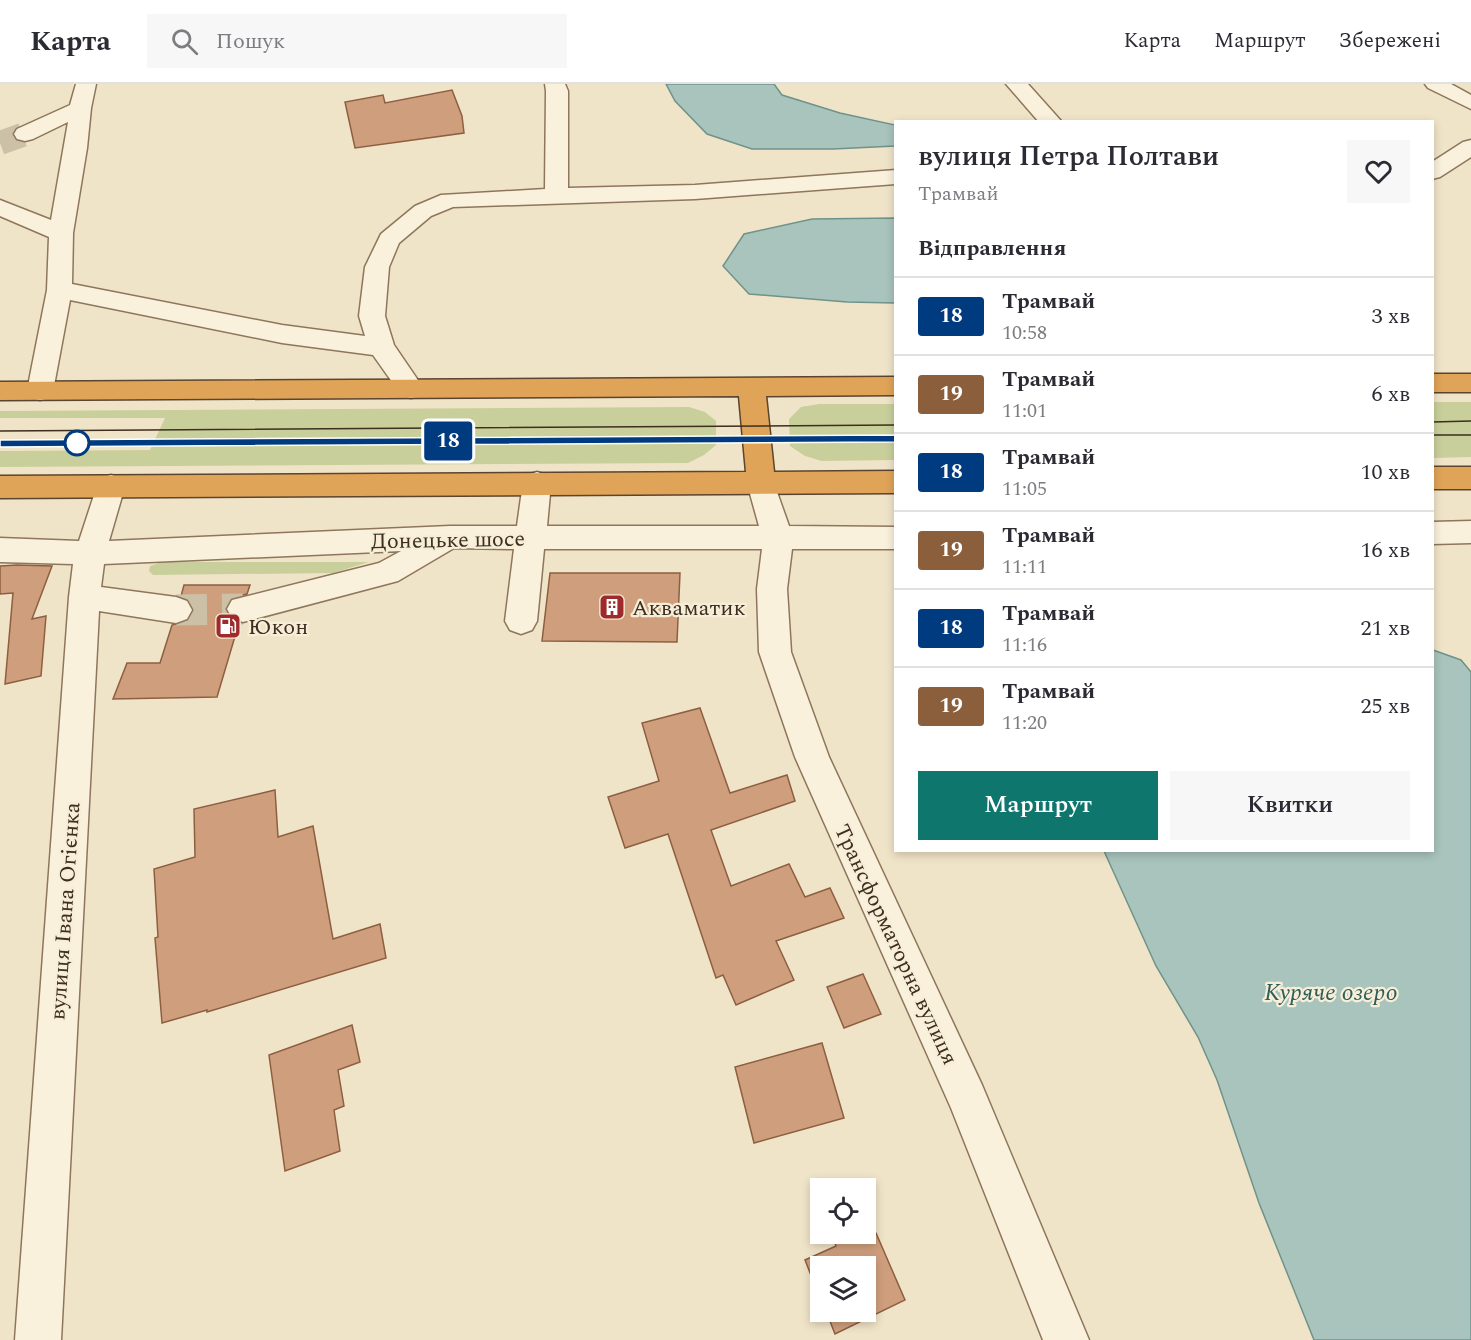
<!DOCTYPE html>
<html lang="uk">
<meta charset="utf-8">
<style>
:root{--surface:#fff;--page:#f7f7f7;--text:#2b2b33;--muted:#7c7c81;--line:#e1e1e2;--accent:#0f766e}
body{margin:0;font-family:Spectral,serif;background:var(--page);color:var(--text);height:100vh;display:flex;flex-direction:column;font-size:22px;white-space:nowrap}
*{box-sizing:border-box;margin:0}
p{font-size:20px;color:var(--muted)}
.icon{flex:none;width:33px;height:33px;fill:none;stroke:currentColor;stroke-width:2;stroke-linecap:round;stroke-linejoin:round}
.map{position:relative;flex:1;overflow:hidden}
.details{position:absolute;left:894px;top:36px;width:540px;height:732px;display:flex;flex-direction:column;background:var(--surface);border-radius:0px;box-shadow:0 3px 9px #0003}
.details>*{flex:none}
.badge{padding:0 12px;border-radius:4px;font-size:21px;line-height:39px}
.buttons{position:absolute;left:810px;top:1094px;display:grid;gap:12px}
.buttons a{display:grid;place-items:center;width:66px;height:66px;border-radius:0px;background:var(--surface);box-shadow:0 3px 9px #0003;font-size:30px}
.map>.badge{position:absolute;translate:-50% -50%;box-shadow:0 0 0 3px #fff}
h2{padding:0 24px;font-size:22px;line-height:54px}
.round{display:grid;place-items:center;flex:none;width:63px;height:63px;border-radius:0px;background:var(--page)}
.overview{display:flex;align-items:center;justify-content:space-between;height:102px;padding:0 24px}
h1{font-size:28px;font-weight:600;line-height:45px}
.cta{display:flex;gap:12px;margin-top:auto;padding:12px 24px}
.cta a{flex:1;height:69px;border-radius:0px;background:var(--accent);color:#fff;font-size:24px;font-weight:600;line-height:69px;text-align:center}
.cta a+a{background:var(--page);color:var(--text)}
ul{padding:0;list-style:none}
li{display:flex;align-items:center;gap:18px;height:78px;padding:0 24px;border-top:2px solid var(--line)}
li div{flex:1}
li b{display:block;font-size:22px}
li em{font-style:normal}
li .badge{min-width:66px;font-weight:700;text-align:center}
header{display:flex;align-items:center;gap:36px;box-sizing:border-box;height:84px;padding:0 30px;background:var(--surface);border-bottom:2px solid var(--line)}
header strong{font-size:28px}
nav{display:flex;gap:33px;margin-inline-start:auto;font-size:21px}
.search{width:420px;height:54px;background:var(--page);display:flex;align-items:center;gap:15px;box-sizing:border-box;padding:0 21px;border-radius:0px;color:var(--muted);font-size:22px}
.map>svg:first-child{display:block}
</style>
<header>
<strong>Карта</strong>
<div class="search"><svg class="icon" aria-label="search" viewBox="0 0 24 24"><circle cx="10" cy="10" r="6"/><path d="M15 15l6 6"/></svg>Пошук</div>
<nav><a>Карта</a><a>Маршрут</a><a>Збережені</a></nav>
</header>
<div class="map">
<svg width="1471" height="1256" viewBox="0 0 1471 1256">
<rect width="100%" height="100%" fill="#f0e4c8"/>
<path fill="#c9cf9b" d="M1433,318H1471V373L1433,374Z
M819,320H895V376L822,377L805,372L790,362L789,335L801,323Z
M689,323L705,328L716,337V361L704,371L688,379L0,383V367L150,366L165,334H0V327Z
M162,478H369L333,489L153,491L149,487L150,482Z"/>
<path fill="#a9c4bc" stroke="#6f938a" stroke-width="1.5" d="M666,0H774L782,11L840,29L895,41V62L833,65H752L707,50L675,17Z
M895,134V219L847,218L749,210L723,182L744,150L812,135Z
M1433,566L1461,576L1471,588V1256H1314L1259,1119L1217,996L1198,953L1156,882L1104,767L1432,766Z"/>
<path fill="#cf9f7d" stroke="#8d5f41" stroke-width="1.5" d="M452,6L462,32L464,49L355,64L345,18L383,11L385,19Z
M17,481L52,482L32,535L46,532L41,592L5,600L13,509L0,510V482Z
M550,489H680L677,558L542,557Z
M184,501H250L247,510L231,514L225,524L230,535L239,539L217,613L113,615L127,579H160L172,541L189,536L194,525L189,516L181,512Z
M700,624L730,709L787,691L795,717L711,746L731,802L789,780L805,813L830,804L844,834L776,857L794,896L736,921L723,891L716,894L668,750L625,764L608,713L659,697L642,639Z
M275,706L278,753L313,742L333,855L380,840L386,874L207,928V926L162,939L155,854L158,853L154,785L195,773L194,725Z
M863,890L881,930L844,944L827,903Z
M352,941L360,978L338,986L344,1022L334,1026L340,1067L285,1087L269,971Z
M822,959L844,1034L754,1059L735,983Z
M831,1149H876L905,1216L835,1250L826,1227H866V1182H820V1214L805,1176L836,1162Z"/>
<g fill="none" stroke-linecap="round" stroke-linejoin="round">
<path stroke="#ccc0a6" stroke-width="24" stroke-dasharray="24 12" stroke-linecap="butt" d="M0,59L25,50"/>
<path stroke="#ccc0a6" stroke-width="31" stroke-dasharray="31 15" stroke-linecap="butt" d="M176,526L243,525"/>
<g stroke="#8d765c" stroke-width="3">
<path id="minor" d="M76,0H96L91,24L87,64L73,149L72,200L282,241L365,252L359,232L365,183L381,150L415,122L441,111L545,105L546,7L545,0H565L568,7V104L695,101L896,86V100L695,115L453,123L431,132L399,159L389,183L385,232L394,261L424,305L420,312L411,314L402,312L373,271L282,259L70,216L53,307L49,314L40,316L31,314L27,307L47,206L49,153L0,132V116L51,136L68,38L33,55L25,57L17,55L14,50L17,45L70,21Z
M1006,0H1028L1062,38H1039Z
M1425,0H1451L1471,11V25L1428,4Z
M1471,56V73L1440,93L1432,95V78L1463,58Z
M537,388L547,391L551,399L547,442H759L747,399L751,391L761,388L771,391L789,442L896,443V465H792L787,505L791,568L829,673L982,1001L1089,1256H1043L951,1024L795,673L759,568L757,505L762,465H544L537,537L532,546L521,550L510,546L505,537L514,465L454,464L398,497L243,538L232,534L227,525L232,516L379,479L401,467L104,480L101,503L176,513L187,517L192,526L187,535L176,539L99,527L61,1256H15L69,513L73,480L0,478V454L79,457L97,402L101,394L111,391L121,394L125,402L109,457L450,442H517L523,399L527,391Z
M1471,437V459L1432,460V438Z"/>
</g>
<g stroke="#5b4430" stroke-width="3">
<path id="highway" d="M1432,290H1471V308H1432Z
M896,293V311L766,312L774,388L896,387V409L0,414V392L746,388L739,312L0,316V298Z
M1432,383H1471V405H1432Z"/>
</g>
<use href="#minor" fill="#faf1dc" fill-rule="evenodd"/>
<use href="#highway" fill="#e0a458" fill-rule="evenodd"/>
<path stroke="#3d2e20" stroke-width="1.5" d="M1432,338L1471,337
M0,347L896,341
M1432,351H1471
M0,360L896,354"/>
</g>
<path fill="#003b80" stroke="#fff" stroke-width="1.5" d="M896,351L900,354L896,358L0,363V356Z"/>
<defs>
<g id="building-square" transform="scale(1.35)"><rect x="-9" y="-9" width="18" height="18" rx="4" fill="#9e2a2b" stroke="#f7eed8"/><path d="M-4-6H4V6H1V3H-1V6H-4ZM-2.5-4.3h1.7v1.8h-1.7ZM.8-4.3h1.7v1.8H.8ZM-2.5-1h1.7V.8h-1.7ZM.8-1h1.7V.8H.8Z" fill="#fff"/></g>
<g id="fuel-square" transform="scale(1.35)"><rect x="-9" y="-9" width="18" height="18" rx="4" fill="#9e2a2b" stroke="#f7eed8"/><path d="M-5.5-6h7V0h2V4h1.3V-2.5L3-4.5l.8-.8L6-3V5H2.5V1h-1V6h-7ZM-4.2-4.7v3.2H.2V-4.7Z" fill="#fff"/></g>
</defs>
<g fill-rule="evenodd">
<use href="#building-square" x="612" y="523"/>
<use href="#fuel-square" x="228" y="542"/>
</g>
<circle fill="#fff" stroke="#003b80" stroke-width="3" cx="77" cy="359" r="12"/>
<g text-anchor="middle" stroke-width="4.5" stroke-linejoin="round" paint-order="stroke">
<g font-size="22" fill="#3d2e20" stroke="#f7eed8">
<text transform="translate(448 455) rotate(-1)" y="8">Донецьке шосе</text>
<text transform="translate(64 827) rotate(-86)" y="8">вулиця Івана Огієнка</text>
<text transform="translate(897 860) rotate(65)" y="8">Трансформаторна вулиця</text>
</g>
<g font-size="22" fill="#3d2e20" stroke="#f7eed8" text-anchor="start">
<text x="632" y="531">Акваматик</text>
<text x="248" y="550">Юкон</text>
</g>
<g font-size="24" font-style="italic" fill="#2f5d5a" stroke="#f7eed8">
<text x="1331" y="916">Куряче озеро</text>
</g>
</g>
</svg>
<div class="buttons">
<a><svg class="icon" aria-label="locate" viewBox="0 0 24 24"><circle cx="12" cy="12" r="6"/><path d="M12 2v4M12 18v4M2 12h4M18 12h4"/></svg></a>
<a><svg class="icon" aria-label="layers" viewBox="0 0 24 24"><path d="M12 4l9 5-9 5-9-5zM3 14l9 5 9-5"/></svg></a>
</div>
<b class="badge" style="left:448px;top:357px;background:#003b80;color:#fff">18</b>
<section class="details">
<div class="overview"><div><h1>вулиця Петра Полтави</h1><p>Трамвай</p></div><a class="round"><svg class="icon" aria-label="heart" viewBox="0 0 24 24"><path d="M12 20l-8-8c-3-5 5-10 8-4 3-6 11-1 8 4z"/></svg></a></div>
<h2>Відправлення</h2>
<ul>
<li><span class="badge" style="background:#003b80;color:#fff">18</span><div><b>Трамвай</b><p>10:58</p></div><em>3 хв</em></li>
<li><span class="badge" style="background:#8b5e3c;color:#fff">19</span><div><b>Трамвай</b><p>11:01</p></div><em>6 хв</em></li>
<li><span class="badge" style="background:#003b80;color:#fff">18</span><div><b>Трамвай</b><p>11:05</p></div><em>10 хв</em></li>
<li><span class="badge" style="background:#8b5e3c;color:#fff">19</span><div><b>Трамвай</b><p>11:11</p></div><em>16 хв</em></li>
<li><span class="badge" style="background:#003b80;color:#fff">18</span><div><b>Трамвай</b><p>11:16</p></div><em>21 хв</em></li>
<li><span class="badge" style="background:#8b5e3c;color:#fff">19</span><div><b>Трамвай</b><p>11:20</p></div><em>25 хв</em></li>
</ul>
<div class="cta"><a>Маршрут</a><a>Квитки</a></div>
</section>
</div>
